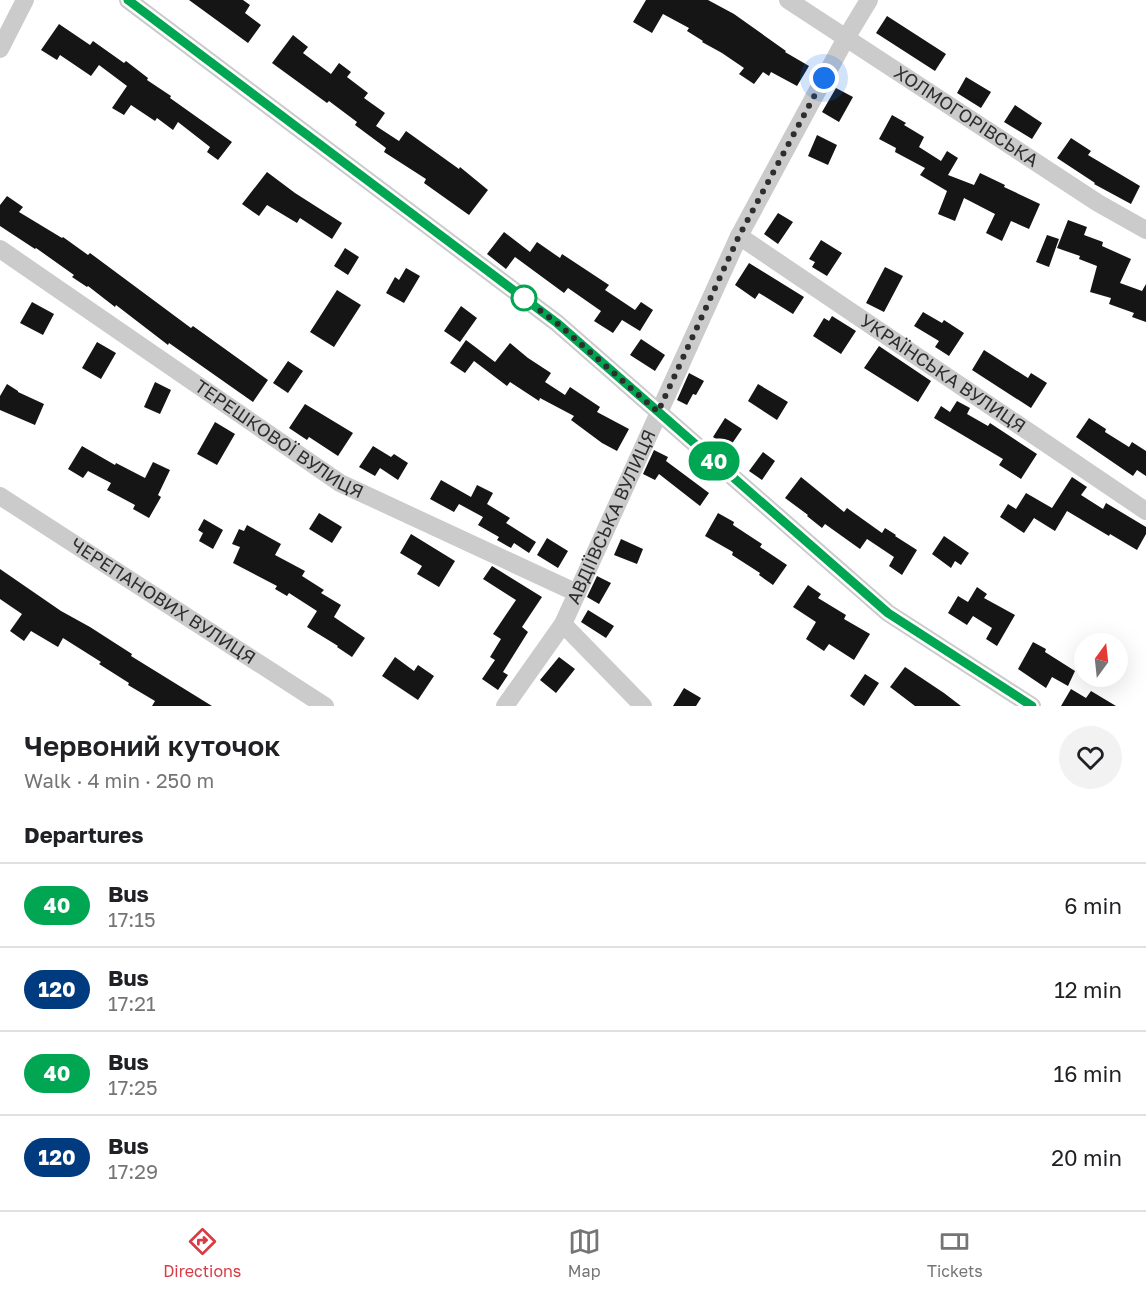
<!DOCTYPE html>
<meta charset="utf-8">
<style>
:root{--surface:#fff;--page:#f2f2f2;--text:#202124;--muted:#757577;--line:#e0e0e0;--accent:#d93b44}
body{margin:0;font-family:"Golos Text",sans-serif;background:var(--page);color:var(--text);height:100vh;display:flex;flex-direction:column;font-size:22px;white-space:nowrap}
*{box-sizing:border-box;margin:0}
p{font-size:20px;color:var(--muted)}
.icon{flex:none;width:33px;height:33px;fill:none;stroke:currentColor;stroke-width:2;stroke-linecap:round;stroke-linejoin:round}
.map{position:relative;height:706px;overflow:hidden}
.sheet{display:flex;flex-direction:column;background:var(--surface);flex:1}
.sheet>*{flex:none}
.badge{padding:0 12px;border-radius:20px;font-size:21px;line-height:39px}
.needle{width:39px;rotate:15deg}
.fabs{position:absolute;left:1074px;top:633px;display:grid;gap:12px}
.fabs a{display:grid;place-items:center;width:54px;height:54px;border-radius:50%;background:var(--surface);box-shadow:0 6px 24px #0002;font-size:30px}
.you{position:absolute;width:30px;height:30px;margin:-15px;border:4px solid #fff;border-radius:50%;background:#1a73e8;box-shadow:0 0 0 9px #1a73e833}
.map>.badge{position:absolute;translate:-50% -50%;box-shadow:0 0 0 3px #fff}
h2{padding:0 24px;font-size:22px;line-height:54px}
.round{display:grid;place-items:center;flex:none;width:63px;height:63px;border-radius:32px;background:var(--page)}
.overview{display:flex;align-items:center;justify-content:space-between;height:102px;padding:0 24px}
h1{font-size:28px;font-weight:600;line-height:45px}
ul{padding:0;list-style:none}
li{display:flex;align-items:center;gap:18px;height:84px;padding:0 24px;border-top:2px solid var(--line)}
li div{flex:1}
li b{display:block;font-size:22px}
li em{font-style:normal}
li .badge{min-width:66px;font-weight:700;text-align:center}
.dock{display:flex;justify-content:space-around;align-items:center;height:84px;border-top:2px solid var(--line);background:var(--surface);font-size:16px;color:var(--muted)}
.dock a{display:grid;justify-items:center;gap:3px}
.dock .selected{color:var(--accent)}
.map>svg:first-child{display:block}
</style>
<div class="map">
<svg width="1146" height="706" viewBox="0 0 1146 706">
<rect width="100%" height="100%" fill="#fff"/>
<path fill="#151515" d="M189,0H243L250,5L245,13L261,25L248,43Z
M646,0H708L734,14L786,51L785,52L809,66L797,86L771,72L769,76L763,72L754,84L739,74L744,68L722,53L702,42L703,41L687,31L689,28L663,14L652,33L633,22Z
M887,16L946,54L935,71L876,33Z
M59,24L90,45L93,41L124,63L126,61L148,78L147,80L171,96L170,98L232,142L218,160L207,152L210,147L178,122L173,130L157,118L155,121L131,105L124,115L112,108L127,86L99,65L91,76L60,55L57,60L41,50Z
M293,35L308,47L303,53L331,74L339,63L351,72L347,77L368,93L364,98L385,113L376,126L399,141L406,131L459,169L460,167L488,190L469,215L424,183L426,179L384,152L386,148L355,125L357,122L329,101L327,103L272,63Z
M966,77L991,92L981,108L957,93Z
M836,88L853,97L839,122L822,112Z
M1015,105L1042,123L1032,139L1004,122Z
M892,115L906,123L904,125L924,137L919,147L941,161L947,151L958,158L948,175L974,185L980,173L1005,185L1004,187L1040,204L1029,229L1011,221L1002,241L986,233L995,214L964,198L955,221L938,214L947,191L920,175L925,168L895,152L896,148L879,139Z
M817,135L837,145L828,165L808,156Z
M1071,138L1091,151L1088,155L1140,186L1131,204L1094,184L1095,183L1057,158Z
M267,172L295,193L342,223L332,239L300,218L297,223L267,205L259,216L242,204Z
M7,196L23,207L19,212L62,238L63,237L88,255L90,253L191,328L193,326L268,380L253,402L169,343L168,345L116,305L115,307L88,286L87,287L72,277L74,275L36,248L35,249L0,226V205Z
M778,213L793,222L778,244L764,234Z
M1068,220L1087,227L1084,235L1103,242L1102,246L1131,259L1120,283L1142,291L1146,284V322L1132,317L1134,313L1109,304L1111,298L1090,292L1097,266L1079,259L1080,256L1057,248Z
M504,232L530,252L537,242L560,258L562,254L609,285L605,290L635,310L641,302L653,310L640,331L622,320L613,333L594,321L601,311L568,288L564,293L515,257L506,269L487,254Z
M1047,235L1059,239L1049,267L1036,262Z
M821,240L842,253L827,276L812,267L815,262L809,259Z
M345,248L359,257L348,275L334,266Z
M749,263L804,297L793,314L759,293L755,299L735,285Z
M885,267L903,276L884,312L866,303Z
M406,268L420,276L404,303L386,293L395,277L399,280Z
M337,290L361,305L334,347L310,332Z
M32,302L54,314L43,335L20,323Z
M461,306L477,318L460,342L444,331Z
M923,312L942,323L944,320L964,333L949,356L935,347L939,341L914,326Z
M832,316L856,331L841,354L813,336L824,318L829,321Z
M641,339L665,355L655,371L630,355Z
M466,340L495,362L510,343L528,358L551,373L545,382L565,395L570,387L600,407L597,412L629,429L617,451L602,443L571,420L574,416L540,398L539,401L510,382L507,386L474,361L465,373L450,363Z
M97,342L116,353L101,379L82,368Z
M879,346L931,381L918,402L864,368Z
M984,350L1028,378L1031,373L1047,383L1031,408L972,370Z
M288,361L303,371L288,393L273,383Z
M689,373L704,381L696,395L693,394L687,405L677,400Z
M155,382L171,390L160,414L144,407Z
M7,384L18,391V392L44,404L35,425L0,410V396Z
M758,384L788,402L777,420L748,401Z
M957,401L970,408L967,414L988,426L990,423L1037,454L1021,479L999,465L1003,459L934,418L941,406L950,412Z
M305,404L353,433L338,456L309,437L307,440L289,428Z
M725,418L742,429L729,448L713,437Z
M1089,418L1106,429L1105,432L1129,447L1132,442L1146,451V476L1137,470L1133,476L1076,437Z
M215,422L235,434L217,465L197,454Z
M82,446L115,465L116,463L145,478L153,462L170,470L158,495L161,497L149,518L133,509L135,505L107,490L111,483L88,471L83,478L68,469Z
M373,446L391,457L394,454L408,463L398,480L380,468L375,476L359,467Z
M654,450L668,457L666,461L709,493L700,506L659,474L655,480L643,474Z
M763,452L775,461L762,480L749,471Z
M801,477L844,512L847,508L882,533L885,528L896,535L895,536L917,550L902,575L889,566L894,557L867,539L860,549L825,524L822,528L807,516L808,515L785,498Z
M1072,477L1087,487L1081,495L1103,509L1106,503L1146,527V534L1137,550L1110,534L1109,536L1067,511L1055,531L1034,518L1024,533L1000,517L1008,504L1016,509L1026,493L1052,508Z
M441,480L471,497L477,485L493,493L487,504L510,518L506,523L536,542L529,553L514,543L511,548L497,540L499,537L478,525L483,517L459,504L454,512L430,499Z
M319,513L342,527L332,543L309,529Z
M718,513L734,522L733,525L762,544L760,547L787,565L773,585L759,575L760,573L732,555L733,552L705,536Z
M204,519L223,530L213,549L199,541L203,533L198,530Z
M247,525L281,544L275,555L305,571L302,576L324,590L321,593L341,605L334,617L365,638L352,657L337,647L338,646L307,627L317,611L289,593L287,596L275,589L277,586L233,563L240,547L232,544L239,529L244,531Z
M411,534L455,561L439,587L417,574L422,566L400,553Z
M944,536L969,553L961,565L955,561L951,568L932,554Z
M547,538L568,551L558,568L537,555Z
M621,539L643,549L637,564L614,555Z
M492,566L542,597L522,627L528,632L503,672L508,675L498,690L482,679L495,660L490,657L501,639L493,634L516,600L483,579Z
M0,569L61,611L90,627L132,654L131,656L212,706H152L155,701L128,685L129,683L99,664L101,662L63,638L58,647L31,631L24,641L10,631L22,614L0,599Z
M597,576L611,583L599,604L587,597Z
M808,585L821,594L818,598L846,615L844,619L870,634L854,660L829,644L824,651L806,639L816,622L793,607Z
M977,587L987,594L984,598L1015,615L997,646L986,639L992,628L973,616L967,625L948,613L958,596L968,602Z
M588,610L614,626L606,638L581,622Z
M1033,642L1046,649L1045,652L1075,671L1068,686L1052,677L1046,688L1018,669Z
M395,657L414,671L418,665L434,676L418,700L382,676Z
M559,657L575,669L556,693L540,680Z
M905,667L944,693L961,706H915L890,687Z
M865,674L879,683L864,706L850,696Z
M684,688L701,698L696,706H673Z
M1071,689L1086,698L1091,691L1116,706H1061Z"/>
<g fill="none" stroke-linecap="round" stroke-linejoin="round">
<g stroke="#cbcbcb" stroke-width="18">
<path d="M128,0L557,323L888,613L1032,706"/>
<path id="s1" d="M788,0L1098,203L1146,230"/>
<path d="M0,49L25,0"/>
<path id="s2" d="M739,236L1146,511"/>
<path id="s3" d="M0,249L340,483L577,593"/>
<path id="s4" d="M0,496L325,706"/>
<path d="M563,624L643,706"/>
<path id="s5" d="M505,706L563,624L739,236L846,38L869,0"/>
</g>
</g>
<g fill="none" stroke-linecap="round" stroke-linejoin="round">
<g stroke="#fff" stroke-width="14">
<path id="line" d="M128,0L557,323L888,613L1032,706"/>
</g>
<use href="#line" stroke="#00a651" stroke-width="9"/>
<path stroke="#2e2e2e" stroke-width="6" stroke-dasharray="0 10.8" d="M524,298L519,295L557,323L658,412L739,236L824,78"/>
</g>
<circle fill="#fff" stroke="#00a651" stroke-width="3" cx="524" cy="298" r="12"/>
<g text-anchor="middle" stroke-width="6" stroke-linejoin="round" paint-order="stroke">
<g font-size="18" fill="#2e2e2e" stroke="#fff">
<text dy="6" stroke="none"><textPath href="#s1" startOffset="213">ХОЛМОГОРІВСЬКА</textPath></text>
<text dy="6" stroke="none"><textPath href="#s2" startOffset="246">УКРАЇНСЬКА ВУЛИЦЯ</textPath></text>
<text dy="6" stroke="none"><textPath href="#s3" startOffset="338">ТЕРЕШКОВОЇ ВУЛИЦЯ</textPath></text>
<text dy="6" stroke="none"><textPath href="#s5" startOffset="218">АВДІЇВСЬКА ВУЛИЦЯ</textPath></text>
<text dy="6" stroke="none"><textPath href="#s4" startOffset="194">ЧЕРЕПАНОВИХ ВУЛИЦЯ</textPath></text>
</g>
</g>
</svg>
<div class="fabs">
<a><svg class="needle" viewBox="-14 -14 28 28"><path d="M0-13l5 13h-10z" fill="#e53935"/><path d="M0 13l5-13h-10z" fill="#757577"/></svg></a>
</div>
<div class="you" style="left:824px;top:78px"></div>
<b class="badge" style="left:714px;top:461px;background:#00a651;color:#fff">40</b>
</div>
<section class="sheet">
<div class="overview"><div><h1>Червоний куточок</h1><p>Walk · 4 min · 250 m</p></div><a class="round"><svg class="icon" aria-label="heart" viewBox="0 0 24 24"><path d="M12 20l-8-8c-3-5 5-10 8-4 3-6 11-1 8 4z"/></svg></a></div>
<h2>Departures</h2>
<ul>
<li><span class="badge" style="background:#00a651;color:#fff">40</span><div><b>Bus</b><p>17:15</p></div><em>6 min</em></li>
<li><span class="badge" style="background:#003b80;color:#fff">120</span><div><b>Bus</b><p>17:21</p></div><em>12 min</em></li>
<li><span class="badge" style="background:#00a651;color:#fff">40</span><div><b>Bus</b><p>17:25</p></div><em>16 min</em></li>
<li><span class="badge" style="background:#003b80;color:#fff">120</span><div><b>Bus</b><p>17:29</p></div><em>20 min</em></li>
</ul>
</section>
<nav class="dock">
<a class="selected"><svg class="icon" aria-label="directions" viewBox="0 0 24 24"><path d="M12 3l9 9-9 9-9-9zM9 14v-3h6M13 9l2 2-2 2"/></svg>Directions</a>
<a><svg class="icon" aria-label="map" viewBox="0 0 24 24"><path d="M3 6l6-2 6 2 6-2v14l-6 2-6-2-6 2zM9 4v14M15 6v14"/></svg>Map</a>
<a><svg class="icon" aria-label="tickets" viewBox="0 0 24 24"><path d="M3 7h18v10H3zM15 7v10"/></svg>Tickets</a>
</nav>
